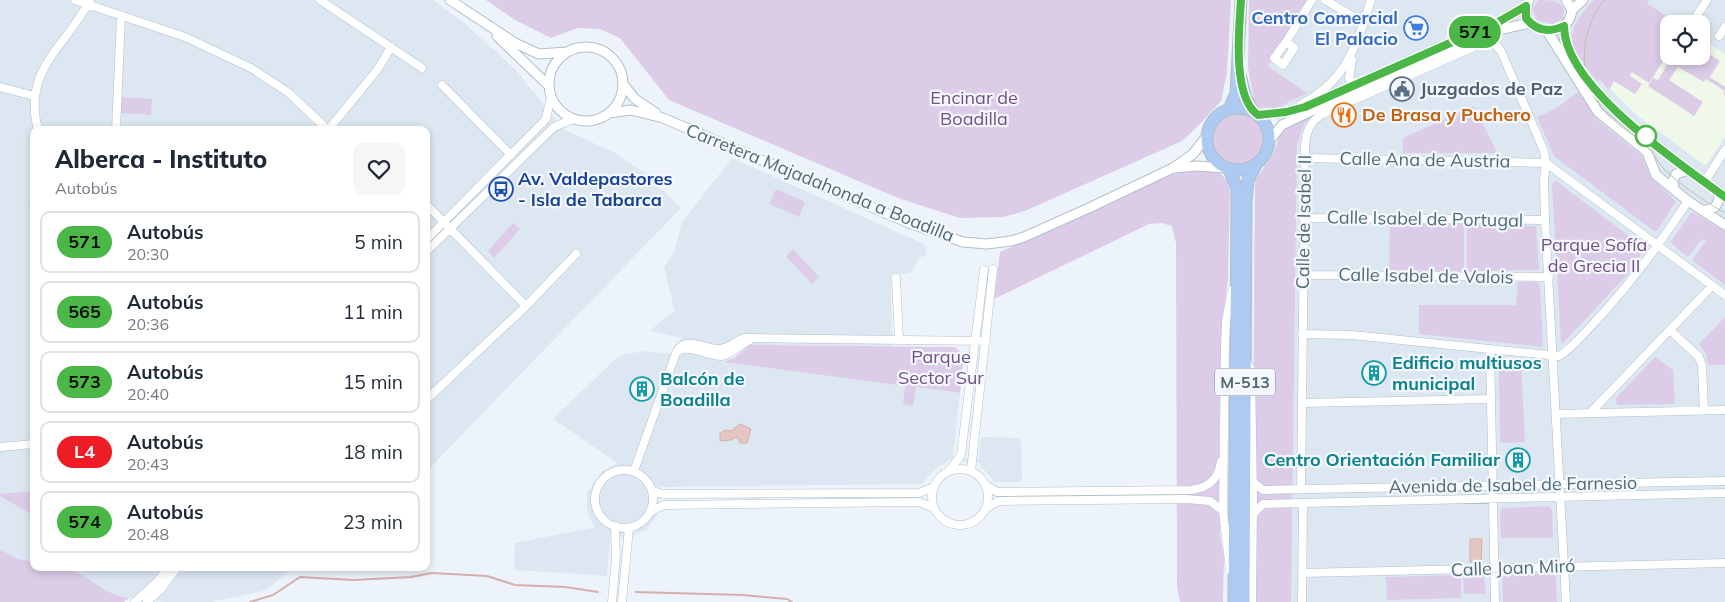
<!DOCTYPE html>
<html lang="es">
<meta charset="utf-8">
<style>
:root{--surface:#fff;--page:#f6f6f7;--text:#1f2937;--muted:#747a83;--line:#e0e1e3}
body{margin:0;font-family:Mulish,sans-serif;background:var(--page);color:var(--text);height:100vh;display:flex;flex-direction:column;font-size:19px;white-space:nowrap}
*{box-sizing:border-box;margin:0}
p{font-size:16px;color:var(--muted)}
.icon{flex:none;width:28px;height:28px;fill:none;stroke:currentColor;stroke-width:2;stroke-linecap:round;stroke-linejoin:round}
.map{position:relative;flex:1;overflow:hidden}
.panel{position:absolute;left:30px;top:126px;width:400px;height:445px;display:flex;flex-direction:column;background:var(--surface);border-radius:10px;box-shadow:0 2px 8px #0003}
.panel>*{flex:none}
.badge{padding:0 10px;border-radius:16px;font-size:18px;line-height:32px}
.tools{position:absolute;left:1660px;top:15px;display:grid;gap:10px}
.tools a{display:grid;place-items:center;width:50px;height:50px;border-radius:10px;background:var(--surface);box-shadow:0 2px 8px #0003;font-size:25px}
.map>.badge{position:absolute;translate:-50% -50%;box-shadow:0 0 0 2px #fff}
.round{display:grid;place-items:center;flex:none;width:52px;height:52px;border-radius:10px;background:var(--page)}
.summary{display:flex;align-items:center;justify-content:space-between;height:85px;padding:0 25px}
h1{font-size:24px;font-weight:800;line-height:38px}
ul{padding:0;list-style:none}
li{display:flex;align-items:center;gap:15px;height:62px;margin:0 10px 8px;padding:0 15px;border:2px solid var(--line);border-radius:10px}
li div{flex:1}
li b{display:block;font-size:19px}
li em{font-style:normal}
li .badge{min-width:55px;font-weight:700;text-align:center}
.map>svg:first-child{display:block}
</style>
<div class="map">
<svg width="1725" height="602" viewBox="0 0 1725 602">
<rect width="100%" height="100%" fill="#edf3fb"/>
<path fill="#dce7f2" fill-rule="evenodd" d="M0,0H433L462,21L515,69L563,129L615,153L646,174L681,208L426,472V130H34V220L24,204L34,221V562L15,558L0,549Z
M1271,0H1725V602H1252L1255,180L1273,155L1279,136L1278,119L1259,112L1255,107ZM1669,24H1701V56H1669Z
M732,158L924,244L927,255L921,257L910,273L891,275L892,346L750,345L726,362L960,393L953,457L978,460L981,437L1021,438L1022,482H994L979,463L951,459L934,470L922,484L660,487L658,514L646,530L630,537L610,538L607,576L514,570L515,543L596,527L591,521L587,509V493L602,471L618,463L553,419L613,361L622,355L643,351L671,354L674,346L682,338L650,331L668,315L675,312L664,267L674,253L682,222Z
M59,568H292L267,590L212,602H165L118,597L72,570Z"/>
<path fill="#eff8e9" d="M1647,3L1678,24H1669V56H1701V38L1725,54V137L1708,163L1704,165L1638,116L1599,79Z"/>
<path fill="#dccce8" d="M486,0H1231L1227,72L1221,101L1197,127L1182,141L1025,211L1003,217L960,218L898,198L669,100L620,38L600,29L578,28L551,38L515,20Z
M1249,0H1309L1268,66L1307,93L1277,108L1255,107L1248,68Z
M1539,0C1549,0 1559,0 1564,9L1562,19L1553,24L1537,20L1532,9Z
M1594,0H1649L1647,3L1678,24H1669V52L1649,83L1632,72L1630,76L1642,84L1635,94L1614,81L1609,90L1599,79L1598,82C1569,48 1560,35 1594,0Z
M1701,49L1720,61L1710,77L1725,87V96L1723,94L1725,91L1706,79L1704,82L1678,67L1669,80L1703,102L1694,116L1648,86L1653,78L1658,80L1667,65L1664,63L1669,55L1701,56Z
M1578,92L1600,122L1642,156L1651,178L1676,201L1657,231H1654L1554,156L1537,117L1555,109Z
M122,97L152,99L151,115L121,113Z
M1474,106L1497,153H1403V138Z
M1317,113L1304,124L1297,145L1291,602H1252L1255,180L1273,155L1280,133L1284,129Z
M1213 139a25 25 0 1 1 50 0a25 25 0 1 1-50 0Z
M1198,169L1219,172L1227,180L1230,191L1228,279L1221,332L1219,457L1216,466L1220,479V534L1224,559L1223,602H1180L1177,587L1176,243L1172,226L1161,223L1149,224L994,299L1000,252L1169,175Z
M1556,181L1645,248L1626,276L1563,343H1561L1552,184Z
M776,189L805,202L799,217L769,204Z
M1692,212L1725,231V285L1692,260L1706,241L1702,239L1688,257L1672,244L1671,241Z
M513,223L520,229L494,258L488,251Z
M1390,224H1464V271L1389,270Z
M1467,224L1536,226L1539,270L1467,271Z
M793,249L819,277L812,284L786,256Z
M1518,282H1537L1540,285L1543,347L1419,334V305H1516Z
M1725,317V365H1708L1706,354L1699,344Z
M750,345L955,347L964,355L960,393L916,387L913,406L903,404L905,386L724,362L734,358Z
M1655,357L1673,370L1675,404L1617,405L1616,398Z
M1501,361L1521,362L1525,442L1500,443L1499,374Z
M34,491V516L0,496V494Z
M1548,506L1552,510L1553,538H1501L1500,512L1502,508Z
M0,549L15,558L34,562V568C46,568 61,566 73,571C93,579 107,596 129,598L124,602H0Z
M1505,574H1553L1556,577L1557,602H1503L1502,577Z
M1461,575V598L1387,600L1386,577Z
M1463,575L1484,576L1486,594H1464Z"/>
<path fill="#e4c6c2" stroke="#d5afaa" d="M740,424L751,429L747,443H740L738,438H734L731,440L720,441V433L725,430L731,431Z
M1470,539H1482L1481,562H1470Z"/>
<g fill="none" stroke-linecap="round" stroke-linejoin="round">
<path stroke="#d5afaa" stroke-width="2" d="M636,592L743,595L787,599L792,602
M250,602L273,595L300,577L354,580L411,577L432,573L487,576L515,585L565,587L598,592"/>
<g stroke="#b0c0cb" stroke-width="9">
<path id="minor" d="M75,0L185,37L251,68L289,93L328,130L378,69L391,47
M320,0L422,68
M1325,0L1364,23
M1692,23L1707,0
M1719,36L1725,27
M1286,42L1294,48L1283,65L1274,58Z
M1286,42L1312,0
M1352,60L1349,78L1352,82L1359,83
M442,85L511,155
M0,87L34,96
M1301,104C1347,81 1356,45 1371,0
M38,130C22,69 66,47 90,0
M116,130L121,17
M1305,158L1546,163
M1546,163L1725,295
M1705,181L1725,150
M426,204L526,306
M34,205V206
M1304,218L1545,220
M426,240L546,119L551,97
M426,252L554,127L573,119
M1303,275L1549,277
M896,278L899,339
M1671,331L1699,357L1702,366L1704,410
M1302,334L1352,335L1559,356C1573,348 1583,334 1595,322C1630,284 1660,244 1688,201
M1490,350L1495,602
M677,352C689,343 707,356 721,356C732,355 740,344 750,340
M1246,361L1251,369L1253,499L1252,602
M426,400L526,306L576,254
M1302,403L1491,399
M1590,413L1712,286
M1556,414L1725,410
M0,447L34,444
M932 497a28 28 0 1 1 56 0a28 28 0 1 1-56 0Z
M595 499a29 29 0 1 1 58 0a29 29 0 1 1-58 0Z
M634,471L676,353C685,334 705,350 720,349C731,348 736,339 746,338L986,341
M949,471L961,455L984,270
M971,471L993,269
M1253,482L1263,490L1725,481
M986,485L997,492L1191,490C1208,488 1218,480 1221,462
M1301,489L1305,146C1306,132 1310,122 1322,114L1483,43H1494L1501,51L1544,151L1546,163L1544,179L1545,220L1566,602
M653,491L663,494L919,493L934,487
M987,508L998,501L1187,499L1210,501L1223,511
M650,512L664,505L919,502L934,508
M1253,514L1263,504L1725,493
M1230,570L1223,511L1225,347L1226,321L1232,290
M1302,573L1725,563
M135,602L157,582L168,568
M147,602L161,589L177,568
M612,602L616,557L615,526
M622,602L629,528
M1302,602L1303,503"/>
</g>
<g stroke="#b0c0cb" stroke-width="11">
<path id="tertiary" d="M450,0L515,43L539,54L567,52
M1529,0L1526,6V18C1539,36 1569,35 1572,10L1566,0
M1572,10L1583,0
M1564,26C1564,34 1564,42 1567,49C1589,102 1679,163 1725,197
M1547,31L1598,112L1647,152L1656,175L1688,201L1725,225
M497,36L549,86
M549 84a37 37 0 1 1 74 0a37 37 0 1 1-74 0Z
M623,84L635,99L656,113
M609,113L631,110L663,118L909,223L963,242L987,244L1011,241L1024,237L1091,207L1173,168L1193,154L1207,136
M1258,115L1285,112L1305,107L1500,21L1526,6
M1269,141L1282,125L1324,105L1493,31L1530,23
M1173,168L1197,166L1224,168
M1674,189L1673,181L1676,174L1688,170
M1704,211L1715,207L1719,200L1718,191"/>
</g>
<g stroke="#b2bdc2" stroke-width="13">
<path id="primary" d="M1241,78L1246,98L1253,112
M1207 139a31 31 0 1 1 62 0a31 31 0 1 1-62 0Z
M1229,109L1236,93L1241,0
M1229,169L1237,188V205L1234,602
M1244,602L1246,203L1248,180L1256,165"/>
</g>
<use href="#minor" stroke="#fff" stroke-width="8"/>
<use href="#tertiary" stroke="#fff" stroke-width="9"/>
<use href="#primary" stroke="#adcaf3" stroke-width="11"/>
<path stroke="#b8c6ab" stroke-width="1" d="M1604,0C1577,34 1577,84 1608,115C1620,127 1635,135 1647,147C1654,153 1657,161 1663,168C1680,185 1704,201 1725,213"/>
</g>
<g fill="none" stroke-linecap="round" stroke-linejoin="round">
<g stroke="#fff" stroke-width="11">
<path id="line" d="M1241,0C1239,29 1232,97 1258,115L1286,112L1305,107L1500,21L1526,6V18C1536,31 1549,33 1564,26C1564,87 1679,163 1725,197"/>
</g>
<use href="#line" stroke="#4ab747" stroke-width="8"/>
</g>
<defs>
<g id="supermarket-ring" transform="scale(1.25)"><circle r="9.5" fill="#f4f8fe" stroke="#3f7fe0" stroke-width="1.5"/><path d="M-6-5.5h2.5l.6 2H6L4.5 2H-2.5L-4.4-4H-6ZM-1.5 3.2a1.3 1.3 0 1 0 .1 0ZM3 3.2a1.3 1.3 0 1 0 .1 0Z" fill="#3f7fe0"/></g>
<g id="civic-ring" transform="scale(1.25)"><circle r="9.5" fill="#f4f8fe" stroke="#5c6f8a" stroke-width="1.5"/><path d="M-.6-6.5H3V-4.5H.6V-3L4-1V1h2V6H-6V1h2V-1L-.6-3ZM-1.2 2.5V6h2.4V2.5Z" fill="#5c6f8a"/></g>
<g id="restaurant-ring" transform="scale(1.25)"><circle r="9.5" fill="#f4f8fe" stroke="#e8710a" stroke-width="1.5"/><path d="M-5-6h1v4h1v-4h1v4h1v-4h1v5L-1.5 .5V6h-2V.5L-5-1ZM5-6V6H3V1.5H1.5Q1.5-4 5-6Z" fill="#e8710a"/></g>
<g id="bus-ring" transform="scale(1.25)"><circle r="9.5" fill="#f4f8fe" stroke="#1a4fb4" stroke-width="1.5"/><path d="M-5-6H5V4H4V6H2V4H-2V6H-4V4H-5ZM-3.5-4V0h7V-4ZM-3.5 1.2v1.5H-2V1.2ZM2 1.2v1.5H3.5V1.2Z" fill="#1a4fb4"/></g>
<g id="building-ring" transform="scale(1.25)"><circle r="9.5" fill="#f4f8fe" stroke="#0f9aa8" stroke-width="1.5"/><path d="M-4-6H4V6H1V3H-1V6H-4ZM-2.5-4.3h1.7v1.8h-1.7ZM.8-4.3h1.7v1.8H.8ZM-2.5-1h1.7V.8h-1.7ZM.8-1h1.7V.8H.8Z" fill="#0f9aa8"/></g>
</defs>
<g fill-rule="evenodd">
<use href="#supermarket-ring" x="1416" y="28"/>
<use href="#civic-ring" x="1402" y="89"/>
<use href="#restaurant-ring" x="1344" y="115"/>
<use href="#bus-ring" x="501" y="189"/>
<use href="#building-ring" x="1374" y="373"/>
<use href="#building-ring" x="642" y="389"/>
<use href="#building-ring" x="1518" y="460"/>
</g>
<circle fill="#fff" stroke="#4ab747" stroke-width="2.5" cx="1646" cy="136" r="10"/>
<g text-anchor="middle" stroke-width="4.5" stroke-linejoin="round" paint-order="stroke">
<rect fill="#f4f8fe" stroke="#82959e" stroke-width="1" x="1215" y="368.5" width="60" height="27" rx="4"/>
<g font-size="16" font-weight="bold" fill="#516a75">
<text x="1245" y="388">M-513</text>
</g>
<g font-size="18" font-weight="bold" fill="#366cbe" stroke="#f4f8fe" text-anchor="end">
<text x="1398" y="24">Centro Comercial<tspan x="1398" dy="21">El Palacio</tspan></text>
</g>
<g font-size="18" font-weight="bold" fill="#4e5e75" stroke="#f4f8fe" text-anchor="start">
<text x="1420" y="95">Juzgados de Paz</text>
</g>
<g font-size="18" fill="#735085" stroke="#f4f8fe">
<text x="974" y="104">Encinar de<tspan x="974" dy="21">Boadilla</tspan></text>
<text x="1594" y="251">Parque Sofía<tspan x="1594" dy="21">de Grecia II</tspan></text>
<text x="941" y="363">Parque<tspan x="941" dy="21">Sector Sur</tspan></text>
</g>
<g font-size="18" font-weight="bold" fill="#c56008" stroke="#f4f8fe" text-anchor="start">
<text x="1362" y="121">De Brasa y Puchero</text>
</g>
<g font-size="18" fill="#516a75" stroke="#f4f8fe">
<text transform="translate(1425 160) rotate(1)" y="6">Calle Ana de Austria</text>
<text transform="translate(820 183) rotate(22)" y="6">Carretera Majadahonda a Boadilla</text>
<text transform="translate(1425 219) rotate(1)" y="6">Calle Isabel de Portugal</text>
<text transform="translate(1304 222) rotate(-89)" y="6">Calle de Isabel II</text>
<text transform="translate(1426 276) rotate(1)" y="6">Calle Isabel de Valois</text>
<text transform="translate(1513 485) rotate(-1)" y="6">Avenida de Isabel de Farnesio</text>
<text transform="translate(1513 568) rotate(-2)" y="6">Calle Joan Miró</text>
</g>
<g font-size="18" font-weight="bold" fill="#164399" stroke="#f4f8fe" text-anchor="start">
<text x="518" y="185">Av. Valdepastores<tspan x="518" dy="21">- Isla de Tabarca</tspan></text>
</g>
<g font-size="18" font-weight="bold" fill="#0d838f" stroke="#f4f8fe" text-anchor="start">
<text x="1392" y="369">Edificio multiusos<tspan x="1392" dy="21">municipal</tspan></text>
<text x="660" y="385">Balcón de<tspan x="660" dy="21">Boadilla</tspan></text>
<text x="1500" y="466" text-anchor="end">Centro Orientación Familiar</text>
</g>
</g>
</svg>
<div class="tools">
<a><svg class="icon" aria-label="locate" viewBox="0 0 24 24"><circle cx="12" cy="12" r="6"/><path d="M12 2v4M12 18v4M2 12h4M18 12h4"/></svg></a>
</div>
<b class="badge" style="left:1475px;top:32px;background:#4ab747;color:#111">571</b>
<section class="panel">
<div class="summary"><div><h1>Alberca - Instituto</h1><p>Autobús</p></div><a class="round"><svg class="icon" aria-label="heart" viewBox="0 0 24 24"><path d="M12 20l-8-8c-3-5 5-10 8-4 3-6 11-1 8 4z"/></svg></a></div>
<ul>
<li><span class="badge" style="background:#4ab747;color:#111">571</span><div><b>Autobús</b><p>20:30</p></div><em>5 min</em></li>
<li><span class="badge" style="background:#4ab747;color:#111">565</span><div><b>Autobús</b><p>20:36</p></div><em>11 min</em></li>
<li><span class="badge" style="background:#4ab747;color:#111">573</span><div><b>Autobús</b><p>20:40</p></div><em>15 min</em></li>
<li><span class="badge" style="background:#ee1c25;color:#fff">L4</span><div><b>Autobús</b><p>20:43</p></div><em>18 min</em></li>
<li><span class="badge" style="background:#4ab747;color:#111">574</span><div><b>Autobús</b><p>20:48</p></div><em>23 min</em></li>
</ul>
</section>
</div>
